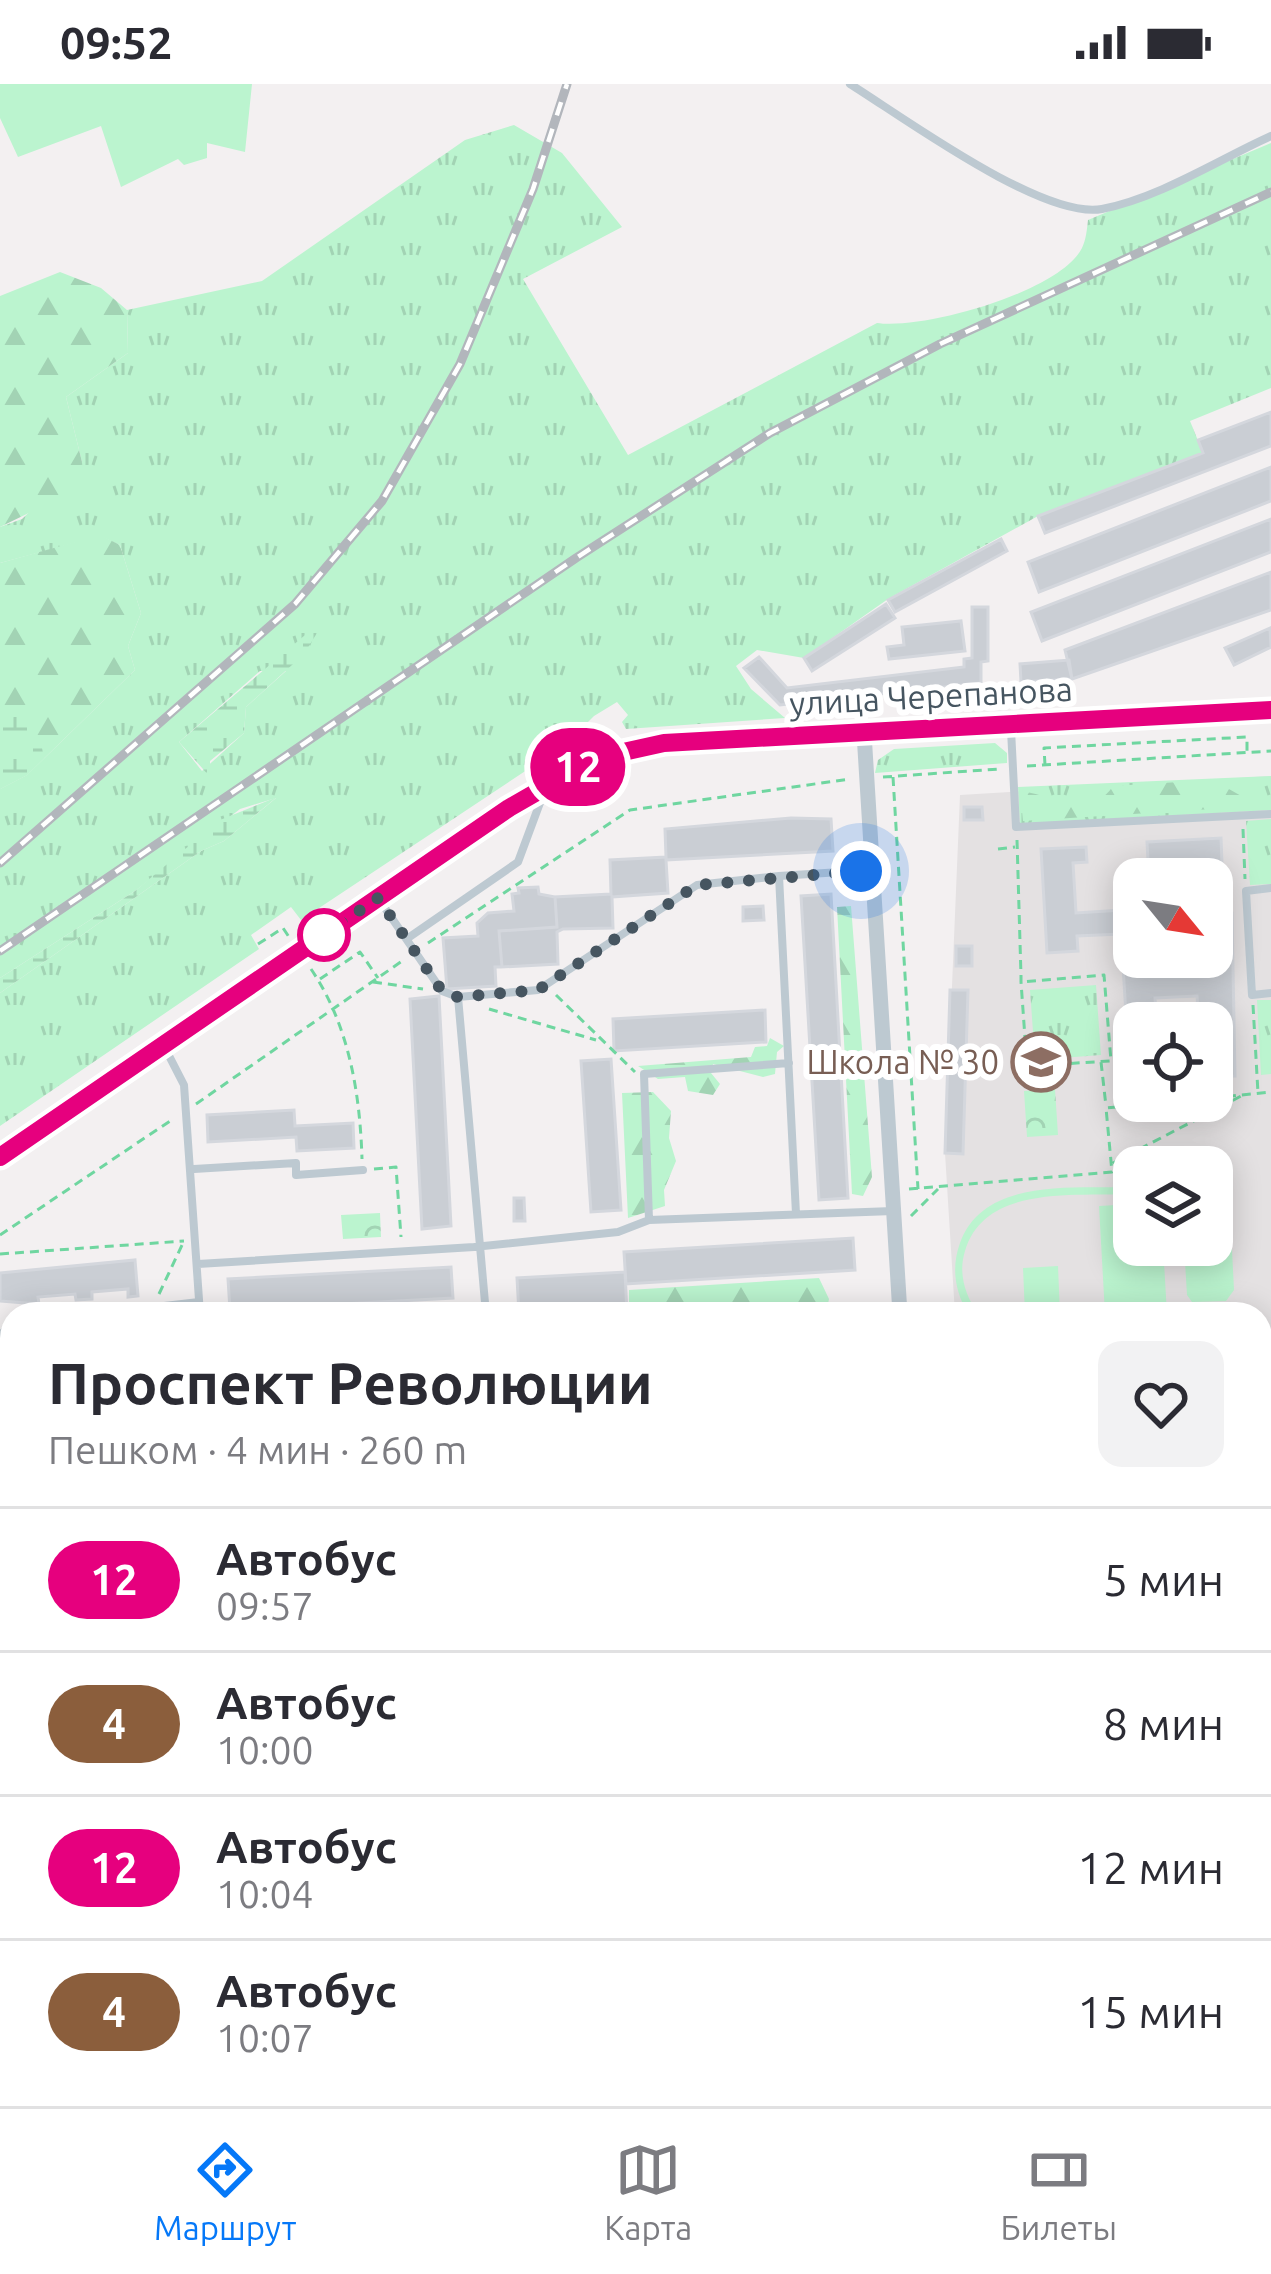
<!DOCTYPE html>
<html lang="ru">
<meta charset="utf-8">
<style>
:root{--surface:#fff;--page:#f2f2f3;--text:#2b2b33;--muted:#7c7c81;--line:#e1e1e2;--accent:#0578f8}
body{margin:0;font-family:Ubuntu,sans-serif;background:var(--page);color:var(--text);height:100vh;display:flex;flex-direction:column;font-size:45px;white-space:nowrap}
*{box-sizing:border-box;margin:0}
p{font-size:39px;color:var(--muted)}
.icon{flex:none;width:66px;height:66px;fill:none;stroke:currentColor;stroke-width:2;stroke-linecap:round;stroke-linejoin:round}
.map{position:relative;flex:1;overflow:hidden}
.details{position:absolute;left:0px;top:1218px;width:1272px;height:804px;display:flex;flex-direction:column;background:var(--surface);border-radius:36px 36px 0 0;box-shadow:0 6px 30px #0003}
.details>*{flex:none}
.badge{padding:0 24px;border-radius:39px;font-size:42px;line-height:78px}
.needle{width:78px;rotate:120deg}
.buttons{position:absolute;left:1113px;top:774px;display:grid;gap:24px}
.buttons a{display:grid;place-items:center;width:120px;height:120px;border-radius:24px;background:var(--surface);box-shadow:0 6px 30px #0003;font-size:60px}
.you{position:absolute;width:60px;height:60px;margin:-30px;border:9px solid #fff;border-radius:50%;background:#1a73e8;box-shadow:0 0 0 18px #1a73e833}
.map>.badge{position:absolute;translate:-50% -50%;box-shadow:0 0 0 6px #fff}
.round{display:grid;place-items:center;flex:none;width:126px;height:126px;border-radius:24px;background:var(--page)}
.headline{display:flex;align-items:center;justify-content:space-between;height:204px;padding:0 48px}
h1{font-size:57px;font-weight:600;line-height:90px}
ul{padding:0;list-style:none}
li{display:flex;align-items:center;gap:36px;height:144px;padding:0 48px;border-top:3px solid var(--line)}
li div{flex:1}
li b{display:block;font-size:45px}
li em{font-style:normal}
li .badge{min-width:132px;font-weight:700;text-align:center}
.status{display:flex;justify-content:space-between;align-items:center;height:84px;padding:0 60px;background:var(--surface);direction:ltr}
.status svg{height:33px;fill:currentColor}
.tabs{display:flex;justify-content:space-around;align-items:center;height:168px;border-top:3px solid var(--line);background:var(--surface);font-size:33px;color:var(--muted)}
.tabs a{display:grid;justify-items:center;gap:6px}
.tabs .selected{color:var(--accent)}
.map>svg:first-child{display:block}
</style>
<div class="status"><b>09:52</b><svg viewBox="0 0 49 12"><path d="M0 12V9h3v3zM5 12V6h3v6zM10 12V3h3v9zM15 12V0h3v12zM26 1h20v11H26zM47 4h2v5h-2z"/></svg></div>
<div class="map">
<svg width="1271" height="2022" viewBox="0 0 1271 2022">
<defs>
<pattern id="grass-tufts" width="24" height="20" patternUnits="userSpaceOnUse" patternTransform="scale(3)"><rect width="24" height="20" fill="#bbf4cf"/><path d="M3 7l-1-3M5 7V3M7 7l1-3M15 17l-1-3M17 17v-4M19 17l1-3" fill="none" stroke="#a2d3b4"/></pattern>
<pattern id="forest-firs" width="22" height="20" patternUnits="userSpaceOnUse" patternTransform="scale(3)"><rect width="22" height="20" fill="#bbf4cf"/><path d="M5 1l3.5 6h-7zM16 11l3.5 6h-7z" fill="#a2d3b4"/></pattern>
<pattern id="wetland-marsh" width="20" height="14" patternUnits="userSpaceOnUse" patternTransform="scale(3)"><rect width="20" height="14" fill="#bbf4cf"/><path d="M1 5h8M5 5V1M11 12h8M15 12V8" fill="none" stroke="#a2d3b4"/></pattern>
<pattern id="park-crowns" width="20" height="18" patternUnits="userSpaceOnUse" patternTransform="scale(3)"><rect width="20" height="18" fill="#bbf4cf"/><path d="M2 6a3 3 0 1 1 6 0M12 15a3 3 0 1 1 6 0" fill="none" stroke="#a2d3b4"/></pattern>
</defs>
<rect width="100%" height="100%" fill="#f3f0f1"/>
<path fill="#fef7ea" d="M1271,2007V2022H1100L1156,2017V2010Z"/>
<path fill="#e4e1e2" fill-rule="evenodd" d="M1271,692V1270L1260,1271V1230H955L945,1069L960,711ZM1134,795H1212V873H1134ZM1134,939H1212V1017H1134ZM1134,1083H1212V1161H1134Z
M1271,1315V1535L1260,1536V1316Z"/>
<path fill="url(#grass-tufts)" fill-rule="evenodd" d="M514,41L562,69L622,143L523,195L628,371L877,239C923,246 1060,208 1082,164C1086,156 1087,145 1088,136L1271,59V304L1190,337L1203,369L1038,432L888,515L804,574L757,566L736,582L751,605L785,634L626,645L622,638L628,631L617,618L594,632L566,660L301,836L291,823L251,851L259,865L0,1042V909L201,767L224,757L276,714L240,725L135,807L0,894V705L27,691L135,586L128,562L141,529L120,461L100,452L0,479V443L22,435L82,378L66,313L128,269L127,226L262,197L465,56ZM260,587H286L246,623L244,649L202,687L179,658Z
M995,659L1007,669V679L875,689L878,676L894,665Z
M1271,692V726L1020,740L1018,703Z
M1271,735V800L1250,801L1246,737Z
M1096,901L1101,971L1035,976L1030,906Z
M1257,916H1271V990L1261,991Z
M7,1719L12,1721V1909L5,1913L12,1920V1984L0,1986V1728Z"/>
<path fill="url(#forest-firs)" d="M60,188L101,204L127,226L128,269L66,313L82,378L76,406L0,443V212Z
M100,451L120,461L141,529L128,562L135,586L27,691L0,705V479Z
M1213,696L1243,713V723L1023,737L1020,707C1054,711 1090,737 1113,702Z
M851,822L872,1093L863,1112L852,1110L837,823Z
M770,954L784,962L777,968L775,990L763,993L713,980L711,989L720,1000L713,1011L688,1007L685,993L658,995L638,982L751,973L755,963L767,962Z
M653,1008L671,1027L669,1054L676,1077L664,1106L665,1122L628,1134L622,1009Z
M819,1194L829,1215L826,1230L713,1223L699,1230H637L629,1222V1206Z"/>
<path fill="url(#wetland-marsh)" d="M311,546L317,549L304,570L246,623L244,649L210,677V693L179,658Z
M16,632L40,654L44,674L27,691L0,705V639Z
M277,713L224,757L201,767L0,909V894L135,807L220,736Z"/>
<path fill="url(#park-crowns)" d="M1055,1005L1058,1051L1027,1053L1024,1007Z
M380,1129L381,1153L343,1155L341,1131Z
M823,2010H965L975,2017L811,2022Z"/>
<path fill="#bbf4cf" d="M0,0H252L245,68L207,59V74L184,81L178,75L121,103L101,42L18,73L0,34Z
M1134,1103V1110C1079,1113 985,1099 965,1167C958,1189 965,1211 978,1230H968C955,1207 951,1184 960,1159C984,1092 1078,1105 1134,1103Z
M1212,1118L1224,1117L1230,1124L1234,1206L1226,1217L1192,1218L1187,1211L1184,1161H1212Z
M1134,1120V1161H1163L1167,1230H1105L1099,1122Z
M1058,1182L1060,1230H1025L1023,1184Z"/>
<path fill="#caced4" stroke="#d4d7dd" stroke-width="3" d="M1271,328V362L1045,449L1038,432L1203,369L1198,356Z
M1271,383V417L1039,508L1028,478Z
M1271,435V468L1042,557L1031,528Z
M1001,455L1007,467L895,528L888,516Z
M1271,488V526L1072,595L1065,566Z
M886,520L895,534L812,587L804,574Z
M972,523H988V577L981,578V599L780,621L744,584L759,573L787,604L964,583V575L972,574Z
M961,537L965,567L889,575L887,563L904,561L902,543Z
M1270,544L1271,563L1234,581L1225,564Z
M1069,576L1072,595L1021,598L1020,580Z
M964,723H982L983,736H964Z
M791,734L831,735L833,767L666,776L668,809L612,813L613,844L563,845L557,848L558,880L502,883L499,847L557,843L555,813L611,810L610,776L666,773L665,745Z
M1221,754L1224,829H1232L1235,992L1212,993V939H1199L1197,912L1155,914L1156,928L1126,930L1121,850L1077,852L1078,867L1047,869L1041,765L1086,763L1087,778L1073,779L1076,829L1122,826L1121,812L1132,811L1134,873H1153L1154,891L1205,888L1204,873H1212V795H1149L1147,758Z
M538,803L539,810L555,813L557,843L499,847L502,883H495L496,902L447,905L443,854L478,852L477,839L488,829L514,827L512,810L519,809L518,804Z
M831,810L848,1114L819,1116L801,812Z
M763,822L764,836L743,837V823Z
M956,862H972V882H956Z
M950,906H968L963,1070L945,1069Z
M439,912L451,1142L422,1145L410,915Z
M765,926L766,958L614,967L613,935Z
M611,975L621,1126L591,1128L581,977Z
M294,1026L295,1042L353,1039L354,1064L297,1067L296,1053L208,1058L207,1031Z
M514,1114H524L525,1137H514Z
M853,1154L855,1186L626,1200L624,1168Z
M135,1176L138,1212L128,1213V1205L92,1208V1215L76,1216L75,1210L38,1213L39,1220L0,1217V1189Z
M451,1183L453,1214L230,1226L228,1195Z
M625,1188L627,1230H519L517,1194Z
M12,1370V1400L0,1401V1371Z
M12,1605V1638L0,1639V1606Z
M1271,1743V1775L1260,1776V1744Z
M1267,1927L1271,1957H1260V1928Z
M175,2010H207L208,2022H177Z
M468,2010H499L500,2022H469Z
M728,2010H762L763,2022H729Z"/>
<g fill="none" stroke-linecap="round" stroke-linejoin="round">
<path stroke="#6fd6a0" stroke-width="3" stroke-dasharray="9 6" stroke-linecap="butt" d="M1045,681L1044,664L1247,653V667
M1027,682L1271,667
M883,693L999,685
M893,693L918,1105
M1243,745L1245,795
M1017,756L1021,892V898L1027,982L1111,977L1104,891L1021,898
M998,765L1015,763
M428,859L630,726L850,695
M258,860L283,844L289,853
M311,885C349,941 360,1009 362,1075
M320,895L360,868L378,894
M373,898L423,905
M556,911L635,988
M1253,921L1258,1009
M489,925L596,956
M1101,978L1106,1022
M1212,1014L1271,1008
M196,1020L405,875
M1113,1079L1245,1010
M374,1085L396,1083L401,1153
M909,1105L1112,1088L1106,1024L1178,1017
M911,1132L938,1105
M0,1151L173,1035
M0,1170L184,1157
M159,1210L183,1159
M363,1230L475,1224
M1260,1281L1271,1286
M1260,1547L1271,1546
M0,1683L12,1693
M0,1691L12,1689
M0,1928L12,1921
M0,2006H12
M50,2010L69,2022
M827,2010V2022
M1021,2010L1023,2022
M1195,2016L1271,2010
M578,2022L595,2010
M894,2022L964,2015
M1128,2022L1168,2019"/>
<path stroke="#bdc9d1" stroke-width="8" d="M850,0C903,33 1043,136 1102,125C1159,114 1218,76 1271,52
M1011,646L1016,743L1271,730
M1271,804L1246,807L1252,911L1271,909
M378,814L442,907L458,913L486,1230
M408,854L518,778L544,708
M458,913L538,906L697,801L779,792
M164,962L184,1001L200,1230
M194,1085L296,1079V1091L363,1086
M796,1130L779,792L871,786
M649,1136L644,990L789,979
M198,1180L474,1163L618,1148L649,1136L893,1127
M83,1230L138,1225
M139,1230L138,1225L199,1218
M0,1251L12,1241
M12,1419L3,1420L12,1579
M1271,1578H1267L1271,1643
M0,1589L12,1588
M1260,1724L1271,1723
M1260,1885L1271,1884
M1260,1986H1271
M224,2010L225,2022
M446,2010L447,2022
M712,2010L714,2022
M980,2010H1001
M1180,2010L1182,2022
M107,2022L111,2010"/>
<path stroke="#bdc9d1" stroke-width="15" d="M864,649L900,1230
M802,2010L803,2022"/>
<path stroke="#bccad6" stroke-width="21" d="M0,1073L509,724L596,674L664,659L1271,626"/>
<g stroke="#b2b6bc" stroke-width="9">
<path id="rail" d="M0,779L295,520L382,417L460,280L533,105L567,0
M0,867L576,474L770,349L940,260L1271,108"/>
</g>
<use href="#rail" stroke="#fff" stroke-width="4.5" stroke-dasharray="14" stroke-linecap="butt"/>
</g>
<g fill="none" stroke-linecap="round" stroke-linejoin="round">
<g stroke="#fff" stroke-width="27">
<path id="line" d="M0,1073L509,724L596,674L664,659L1271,626"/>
</g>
<use href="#line" stroke="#e6007e" stroke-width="18"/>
<path stroke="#465560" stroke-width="12" stroke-dasharray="0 21.6" d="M324,851L378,814L442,907L458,913L538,906L697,801L861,787"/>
</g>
<defs>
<g id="school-ring" transform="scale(3)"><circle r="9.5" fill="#fff" stroke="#8d6e63" stroke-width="1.5"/><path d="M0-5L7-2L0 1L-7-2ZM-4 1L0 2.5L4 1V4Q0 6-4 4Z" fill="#8d6e63"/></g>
</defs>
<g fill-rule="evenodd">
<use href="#school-ring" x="1041" y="978"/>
</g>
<circle fill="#fff" stroke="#e6007e" stroke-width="6" cx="324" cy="851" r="24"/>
<g text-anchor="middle" stroke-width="12" stroke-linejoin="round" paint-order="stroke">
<g font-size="33" fill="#465560" stroke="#fff">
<text transform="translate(931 612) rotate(-3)" y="12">улица Черепанова</text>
</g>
<g font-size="33" fill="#785e54" stroke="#fff" text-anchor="end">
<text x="999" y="990">Школа № 30</text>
</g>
</g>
</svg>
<div class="buttons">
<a><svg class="needle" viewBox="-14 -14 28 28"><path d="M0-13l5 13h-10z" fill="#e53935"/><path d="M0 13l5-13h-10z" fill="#7c7c81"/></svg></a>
<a><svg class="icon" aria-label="locate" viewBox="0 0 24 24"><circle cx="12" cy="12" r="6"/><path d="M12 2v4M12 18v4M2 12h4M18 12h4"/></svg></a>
<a><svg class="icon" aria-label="layers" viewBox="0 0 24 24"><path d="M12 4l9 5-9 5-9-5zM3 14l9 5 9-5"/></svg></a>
</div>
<div class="you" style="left:861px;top:787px"></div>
<b class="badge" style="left:578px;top:683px;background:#e6007e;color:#fff">12</b>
<section class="details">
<div class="headline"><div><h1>Проспект Революции</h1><p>Пешком · 4 мин · 260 m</p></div><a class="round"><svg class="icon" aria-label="heart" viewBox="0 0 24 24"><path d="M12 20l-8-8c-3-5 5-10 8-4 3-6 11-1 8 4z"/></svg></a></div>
<ul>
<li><span class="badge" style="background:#e6007e;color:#fff">12</span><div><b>Автобус</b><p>09:57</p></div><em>5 мин</em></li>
<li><span class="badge" style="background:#8b5e3c;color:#fff">4</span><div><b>Автобус</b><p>10:00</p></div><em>8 мин</em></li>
<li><span class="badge" style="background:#e6007e;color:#fff">12</span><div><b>Автобус</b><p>10:04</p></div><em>12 мин</em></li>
<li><span class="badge" style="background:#8b5e3c;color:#fff">4</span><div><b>Автобус</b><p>10:07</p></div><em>15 мин</em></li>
</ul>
</section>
</div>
<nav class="tabs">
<a class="selected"><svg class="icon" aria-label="directions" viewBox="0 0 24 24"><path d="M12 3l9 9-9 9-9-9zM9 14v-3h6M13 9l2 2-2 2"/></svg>Маршрут</a>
<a><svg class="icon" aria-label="map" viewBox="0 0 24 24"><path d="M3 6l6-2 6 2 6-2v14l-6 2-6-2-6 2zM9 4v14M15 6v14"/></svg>Карта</a>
<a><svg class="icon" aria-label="tickets" viewBox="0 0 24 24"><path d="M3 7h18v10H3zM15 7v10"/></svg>Билеты</a>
</nav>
